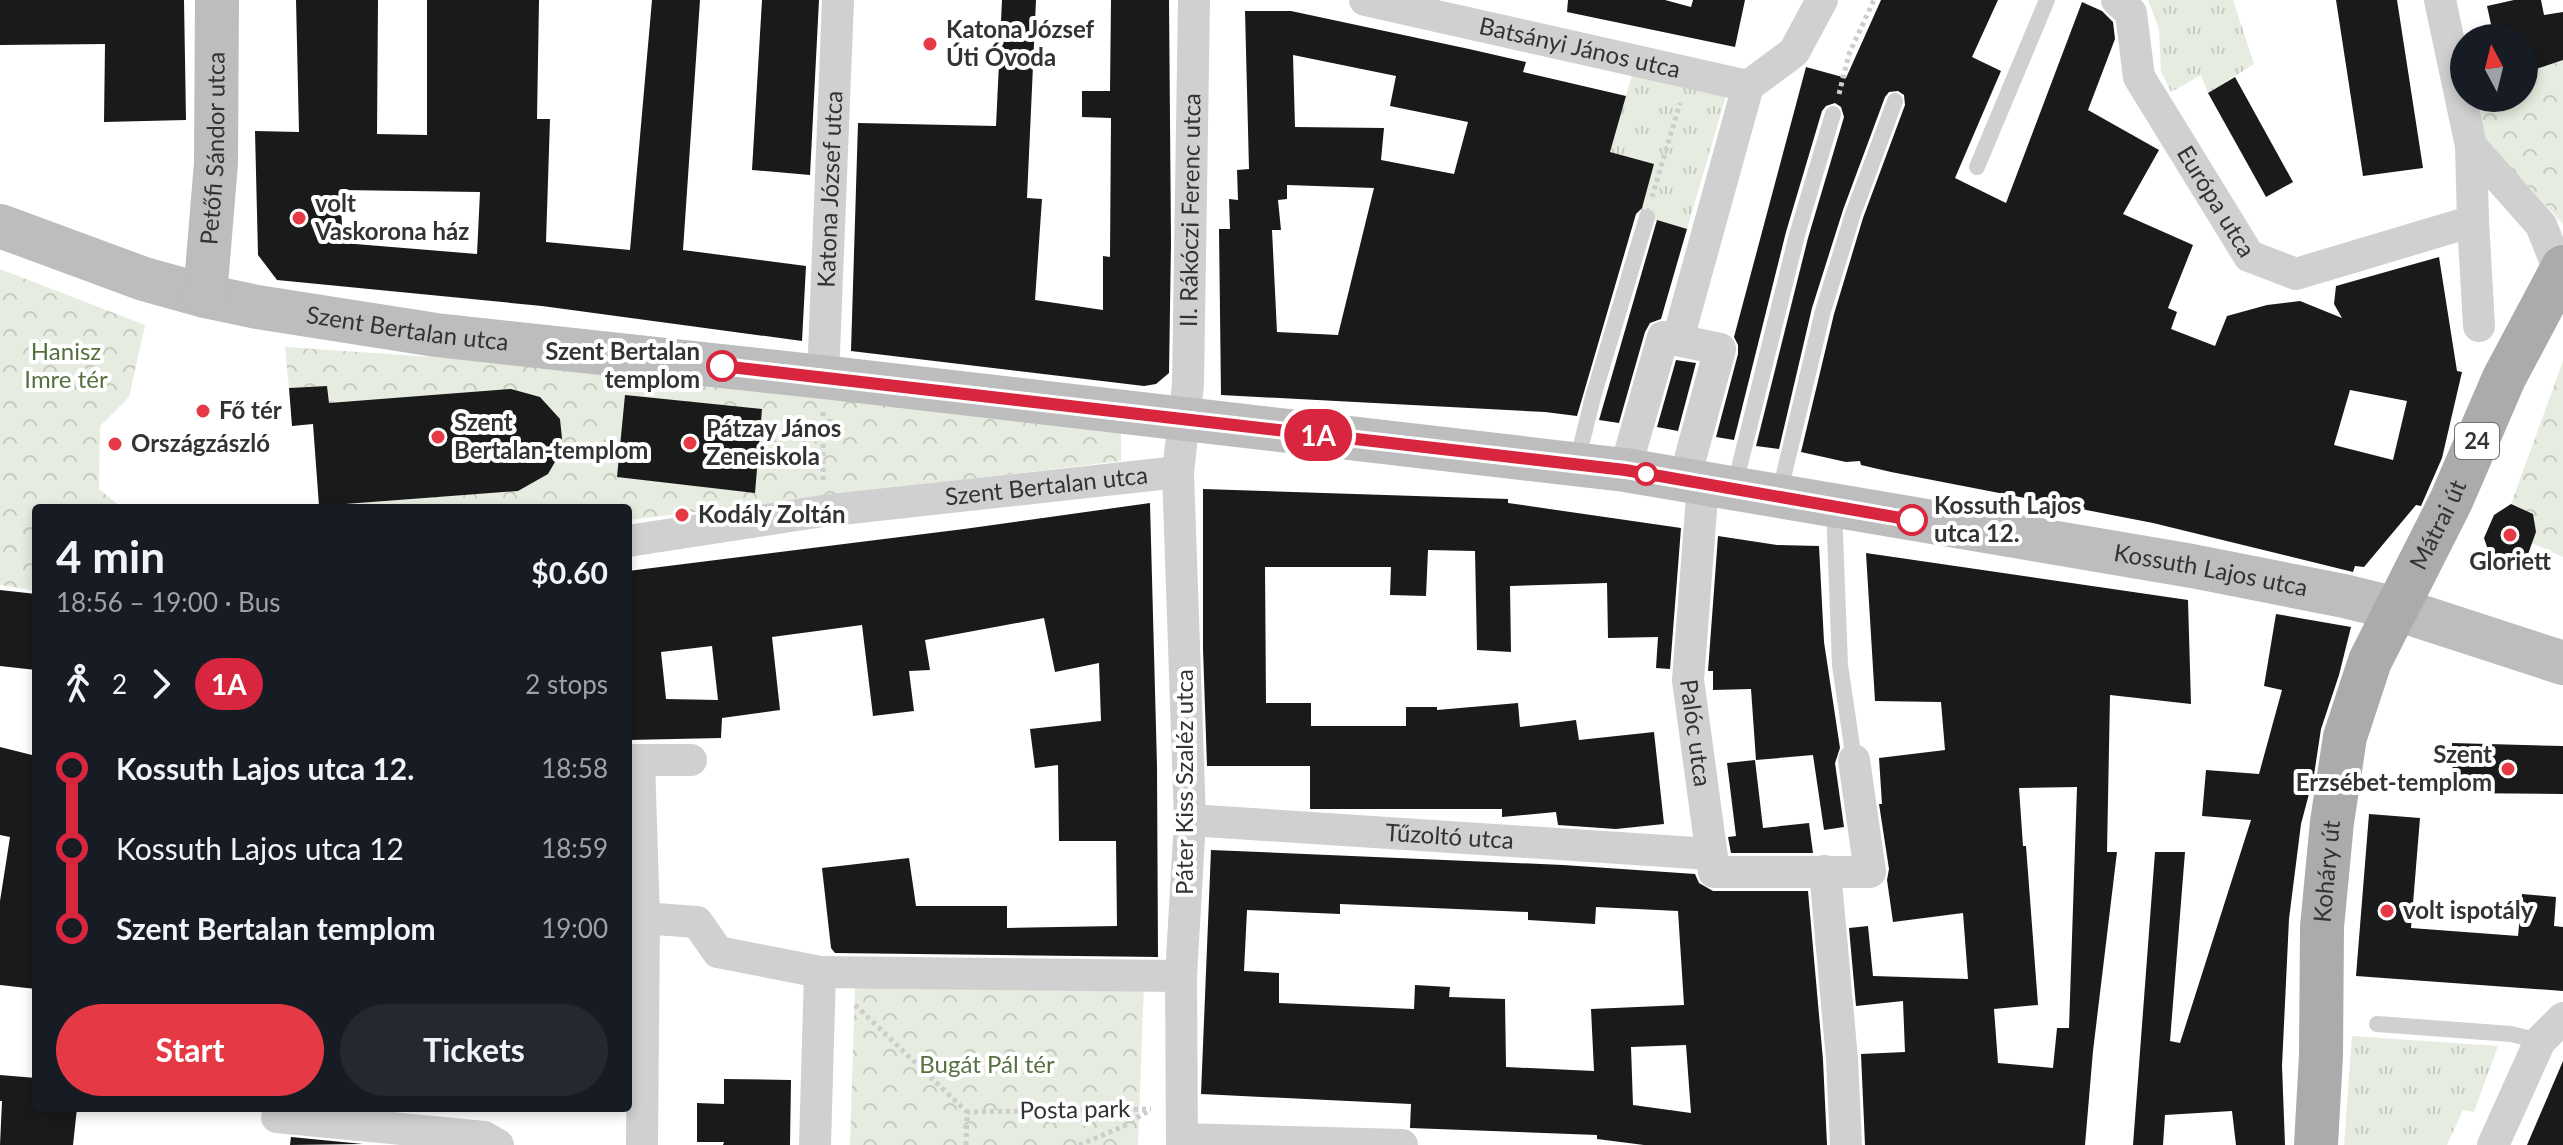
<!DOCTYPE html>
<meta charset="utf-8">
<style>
:root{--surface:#171b24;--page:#242831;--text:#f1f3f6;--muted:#9ea1a6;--accent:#e63946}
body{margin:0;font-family:Lato,sans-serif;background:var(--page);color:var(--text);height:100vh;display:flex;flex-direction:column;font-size:30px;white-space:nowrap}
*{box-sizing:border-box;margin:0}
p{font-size:26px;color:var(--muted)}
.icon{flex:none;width:44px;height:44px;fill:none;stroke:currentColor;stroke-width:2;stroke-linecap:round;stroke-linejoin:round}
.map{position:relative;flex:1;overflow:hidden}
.drawer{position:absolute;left:32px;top:504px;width:600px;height:608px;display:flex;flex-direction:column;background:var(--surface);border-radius:8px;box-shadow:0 4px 12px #0003}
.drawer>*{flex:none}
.badge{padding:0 16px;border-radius:26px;font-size:28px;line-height:52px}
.needle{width:52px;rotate:353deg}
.tools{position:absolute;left:2450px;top:24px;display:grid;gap:16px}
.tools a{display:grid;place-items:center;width:88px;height:88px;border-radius:50%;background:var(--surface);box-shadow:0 4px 12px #0003;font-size:40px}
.map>.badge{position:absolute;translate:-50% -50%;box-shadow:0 0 0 4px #fff}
.legs{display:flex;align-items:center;gap:12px;height:88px;padding:0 24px;font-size:26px}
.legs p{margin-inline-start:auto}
.overview{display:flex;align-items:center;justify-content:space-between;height:136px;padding:0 24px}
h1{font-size:44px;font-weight:700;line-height:60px}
.primary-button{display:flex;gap:16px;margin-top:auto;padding:16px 24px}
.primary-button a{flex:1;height:92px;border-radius:48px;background:var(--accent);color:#fff;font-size:32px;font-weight:700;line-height:92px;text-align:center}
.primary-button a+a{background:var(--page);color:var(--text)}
ul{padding:0 24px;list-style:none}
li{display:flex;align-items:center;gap:28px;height:80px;font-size:30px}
li i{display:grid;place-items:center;width:12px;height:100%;margin:0 10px;background:currentColor}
li i::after{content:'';width:20px;height:20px;margin:-10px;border:6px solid;border-radius:50%;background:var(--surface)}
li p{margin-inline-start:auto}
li:first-child i{background:linear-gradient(#0000 50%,currentColor 0)}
li:last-child i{background:linear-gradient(currentColor 50%,#0000 0)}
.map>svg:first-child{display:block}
</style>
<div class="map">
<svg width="2563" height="1145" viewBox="0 0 2563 1145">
<defs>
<pattern id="grass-tufts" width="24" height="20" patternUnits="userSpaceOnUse" patternTransform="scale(2)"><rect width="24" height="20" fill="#e6ecdf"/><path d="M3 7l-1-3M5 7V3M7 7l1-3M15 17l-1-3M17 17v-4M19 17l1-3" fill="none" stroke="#c6cbc0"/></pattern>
<pattern id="forest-crowns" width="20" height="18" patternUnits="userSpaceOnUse" patternTransform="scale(2)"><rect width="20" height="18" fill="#e6ecdf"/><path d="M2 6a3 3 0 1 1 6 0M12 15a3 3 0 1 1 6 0" fill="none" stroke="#c6cbc0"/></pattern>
</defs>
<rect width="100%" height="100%" fill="#fff"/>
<path fill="url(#grass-tufts)" d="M2148,0H2233L2254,64L2208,93L2201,75L2171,92L2161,71L2159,29Z
M1636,61L1730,82L1687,229L1639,216L1654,164L1610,152Z
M2352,1036L2498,1046L2474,1112L2463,1110L2447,1145H2344Z"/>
<path fill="url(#forest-crowns)" d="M2563,60V224L2485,140L2476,98H2524V73Z
M0,269L145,325L129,397L100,426L99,489L122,508H36V591L0,585Z
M285,347L622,370L1121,429V461L628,520V508H337V505L519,490L548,473L563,448L329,403L327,386L289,388Z
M2563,361V557L2507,532L2511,504Z
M1144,982L1138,1145H850L855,985Z"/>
<path fill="#1a1a1a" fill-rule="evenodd" d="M0,0H184L186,120L104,122L105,44L0,45Z
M296,0H378L377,134L427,135V0H539L537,119H550L546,242L630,250L652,0H700L683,250L806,266L802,341L542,306L277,280L258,255L255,131L299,132ZM340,190L480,192L477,254L343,243Z
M762,0H819L810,175L752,170Z
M1002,0H1036L1027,198L1042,199L1035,300L1103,310V256L1110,257L1111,118L1082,117V91H1110L1111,0H1169L1171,243L1169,373L1156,384L1144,386L851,351L858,123L996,126Z
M1568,0H1665L1691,7L1693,0H1745L1735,47L1567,12Z
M1881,0H1998L1972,57L2001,71L1955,178L2006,203L2082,2L2102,11L2113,22L2115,39L2088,110L2159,150L2123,214L2193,245L2168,308L2177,312L2171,329L2215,346L2227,316L2267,305L2300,301L2342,318L2334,304L2336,286L2439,257L2457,371L2462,372L2442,458L2421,506L2416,505L2364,567L2355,566L2353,572L2153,523L1891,472L1861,465L1860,461L1846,462L1801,452L1834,314L1863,218L1905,105L1904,95L1898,91L1889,92L1885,97L1843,210L1812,308L1779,449L1756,446L1808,238L1844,117L1841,107L1835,103L1826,106L1822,111L1786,232L1734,440L1716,437L1738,354V345L1734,337L1806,67L1846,78ZM2350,390L2407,401L2393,460L2334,445Z
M2336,0H2397L2423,168L2363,176Z
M2514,0H2541L2544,15L2563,12V60L2524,73V38H2494L2487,6Z
M1245,11H1291L1469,49L1526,62L1523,72L1626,96L1610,152L1654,164L1642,208L1636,214L1577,416L1545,412L1221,395L1219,229H1230L1229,199L1238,200L1237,170L1249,169ZM1293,55L1396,76L1390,106L1468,122L1454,174L1381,160L1384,128L1295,127ZM1287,185L1374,188L1338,335L1277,332L1272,230H1281L1278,200L1287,199Z
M2235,77L2293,182L2266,197L2208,93Z
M1657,220L1687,229L1661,319L1650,323L1645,332L1619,423L1599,420Z
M1676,360L1696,363L1678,431L1657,427Z
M327,386L329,403L511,389L540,397L560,419L563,448L548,474L518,491L319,506L313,424L292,426L289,388Z
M625,395L762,409L755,493L617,477Z
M1203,489L1508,499V503L1681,528L1670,669L1656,668L1658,637L1608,638L1607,583L1510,586L1511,652L1477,650L1475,551L1428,550L1426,596L1390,595L1391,567H1265L1266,703H1311V726H1406V707H1437V710L1518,703L1520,727L1576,720L1579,740L1654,732L1664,824L1616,829L1558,825L1556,812L1502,817V809H1310V766H1207L1203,649Z
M1150,503L1157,766L1158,957L835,953L831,948L822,868L909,858L916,906H1007V928L1117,926L1116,841H1059L1058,765L1035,768L1030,729L1101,721L1099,663L1055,672L1044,618L925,640L930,670L909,671L914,711L873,716L862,625L772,637L780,710L722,718L721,738L628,740V571L964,529ZM712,646L718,700L666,699L661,652Z
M2511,504L2533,514L2536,532L2527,557L2511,566L2490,556L2484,538L2494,515Z
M1718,536L1777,545L1819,546L1824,642L1840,748L1835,763L1844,827L1824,830L1813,755L1756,760L1751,689L1713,690V671H1708Z
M1866,553L2188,600L2191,704L2110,695L2107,852H2117L2093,1051L2085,1145H1865L1861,1054L1905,1052L1903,1001L1856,1006L1849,928L1868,926L1873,976L1968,979L1963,913L1893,922L1887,880L1889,869L1879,804H1882L1879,758L1945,750L1941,702L1875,701ZM2077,787L2069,1028H2057L2053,1068L1998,1063L1994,1009L2038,1005L2026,846H2023L2019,788Z
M0,590L36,594V670L0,666Z
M2276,614L2351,627L2339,675L2321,729L2314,775L2301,824L2289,919L2282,1066L2285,1145H2236L2232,1111L2165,1115L2163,1145H2133L2155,852H2185L2170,1041L2180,1043L2251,820L2202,816L2206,770L2259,774L2282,690L2264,686Z
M2452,743L2563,746V794L2453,793Z
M0,747L36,756V989L0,985V901L10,837L0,835Z
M1755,760L1763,828L1809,823L1813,853H1731L1728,837L1736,836L1727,763Z
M2369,814L2420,818L2411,928L2518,936L2522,894L2556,897L2554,926L2563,927V991L2356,976Z
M1211,850L1563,865L1695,874L1699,883L1713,891H1808L1823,1060L1827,1145H1644L1597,1139V1135L1410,1128L1411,1104L1201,1094ZM1340,904L1528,912V920L1595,924L1596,907L1678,911L1684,1005L1591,1009L1594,1071L1506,1067L1505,999L1449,997L1450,987L1415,985L1414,1009L1279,1003V973L1244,971L1247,910L1340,914ZM1686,1045L1691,1113L1633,1105L1631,1047Z
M2563,1061V1145H2527Z
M0,1075L36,1078V1108H77L73,1145H0L2,1101H0Z
M724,1079L791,1080L790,1145H723L724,1142H697V1103L724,1104Z
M291,1137L363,1144L290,1145Z"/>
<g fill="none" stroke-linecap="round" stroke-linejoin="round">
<path stroke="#cdcdcd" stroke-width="5" stroke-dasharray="4 4" stroke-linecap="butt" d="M1839,94L1849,54L1874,0
M1652,197L1680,103
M823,412V482
M855,1005L967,1112
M966,1145L967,1112L1151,1109
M1079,1145L1122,1127L1150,1110"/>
<path stroke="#d0d0d0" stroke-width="16" d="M1977,167L2047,0
M1577,462L1593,397L1647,217
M1734,488L1797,235L1833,114
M1779,495L1823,311L1853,214L1895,101
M1834,508L1840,665L1854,760
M2377,1024L2511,1034L2540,1041"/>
<g stroke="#d0d0d0" stroke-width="32">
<path id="s1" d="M1365,0L1748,86"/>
<path id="s2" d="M2117,0L2131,13L2139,77L2249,256L2296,274L2473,221L2471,146"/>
<path d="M2440,0L2471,146L2541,225L2560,273"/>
<path d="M2473,221L2479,326"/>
<path d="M1678,339L1748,86L1794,52L1822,0"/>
<path id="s3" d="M823,377L838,0"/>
<path d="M1625,470L1663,337L1720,349L1684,481"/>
<path id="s4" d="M1703,484L1688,680L1714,872H1870L1854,760"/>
<path id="s5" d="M628,541L823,511L1178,472"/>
<path d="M628,760H691"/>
<path d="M639,760L644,918L642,1145"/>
<path id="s6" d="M1190,820L1710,854"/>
<path d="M1825,871L1842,1059L1846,1145"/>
<path d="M628,917L697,922L718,952L820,972"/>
<path d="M277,1117L484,1137L498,1145"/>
<path d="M1182,1139L1402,1145"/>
<path d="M815,1145L820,972L1181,976"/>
<path id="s7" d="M1182,1145L1181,976L1190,820L1178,472L1188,385L1194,0"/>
<path d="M2493,1145L2540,1041L2563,1018"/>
</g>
<g stroke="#bdbdbd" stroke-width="44">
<path id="s8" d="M0,226L144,279L205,296L257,307L436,335L823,377L1625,470L2192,566L2344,596L2397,609L2563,663"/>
<path id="s9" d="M205,296L216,163L217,0"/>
</g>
<path stroke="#ababab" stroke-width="44" id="s10" d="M2316,1145L2321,1055L2322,927L2332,822L2345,737L2370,661L2451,501L2504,378L2563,267"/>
</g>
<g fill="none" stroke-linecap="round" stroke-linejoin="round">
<g stroke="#fff" stroke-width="18">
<path id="line-1" d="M722,366L1625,470L1912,520"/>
</g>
<use href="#line-1" stroke="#d7263d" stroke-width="12"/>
</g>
<g fill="#e63946" stroke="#fff" stroke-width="3">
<circle cx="930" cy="44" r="8"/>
<circle cx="299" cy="218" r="8"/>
<circle cx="203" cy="411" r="8"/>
<circle cx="438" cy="437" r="8"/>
<circle cx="690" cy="443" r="8"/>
<circle cx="115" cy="444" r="8"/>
<circle cx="682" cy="515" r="8"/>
<circle cx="2510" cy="535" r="8"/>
<circle cx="2508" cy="769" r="8"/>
<circle cx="2387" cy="911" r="8"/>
</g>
<g fill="#fff" stroke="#d7263d" stroke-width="4">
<circle cx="722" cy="366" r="14"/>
<circle cx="1646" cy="474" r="10"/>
<circle cx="1912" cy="520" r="14"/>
</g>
<g text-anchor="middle" stroke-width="8" stroke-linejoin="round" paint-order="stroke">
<rect fill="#fff" stroke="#707070" stroke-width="2" x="2455" y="423" width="44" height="36" rx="6"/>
<g font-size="22" font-weight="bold" fill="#333">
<text x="2477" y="449">24</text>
</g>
<g font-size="24" font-weight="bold" fill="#333" stroke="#fff" text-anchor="start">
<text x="946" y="38">Katona József<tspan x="946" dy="28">Úti Óvoda</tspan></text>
<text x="315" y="212">volt<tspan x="315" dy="28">Vaskorona ház</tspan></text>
<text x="219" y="419">Fő tér</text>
<text x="454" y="431">Szent<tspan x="454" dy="28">Bertalan-templom</tspan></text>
<text x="706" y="437">Pátzay János<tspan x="706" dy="28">Zeneiskola</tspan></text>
<text x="131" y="452">Országzászló</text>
<text x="698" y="523">Kodály Zoltán</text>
<text x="2510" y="570" text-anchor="middle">Gloriett</text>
<text x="2492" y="763" text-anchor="end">Szent<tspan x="2492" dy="28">Erzsébet-templom</tspan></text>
<text x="2403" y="919">volt ispotály</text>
</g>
<g font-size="24" fill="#333" stroke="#fff">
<text dy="8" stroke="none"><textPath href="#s1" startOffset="220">Batsányi János utca</textPath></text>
<text dy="8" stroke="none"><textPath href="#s9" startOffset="148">Petőfi Sándor utca</textPath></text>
<text dy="8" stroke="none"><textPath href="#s3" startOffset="188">Katona József utca</textPath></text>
<text dy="8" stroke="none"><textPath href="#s2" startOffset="230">Európa utca</textPath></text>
<text dy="8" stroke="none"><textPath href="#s7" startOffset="936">II. Rákóczi Ferenc utca</textPath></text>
<text dy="8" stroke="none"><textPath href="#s8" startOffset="422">Szent Bertalan utca</textPath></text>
<text dy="8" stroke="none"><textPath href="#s5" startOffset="422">Szent Bertalan utca</textPath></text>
<text dy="8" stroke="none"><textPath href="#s10" startOffset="642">Mátrai út</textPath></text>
<text dy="8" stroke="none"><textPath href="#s8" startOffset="2242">Kossuth Lajos utca</textPath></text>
<text dy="8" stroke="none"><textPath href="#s4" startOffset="250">Palóc utca</textPath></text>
<text transform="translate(1185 782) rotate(-90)" y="8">Páter Kiss Szaléz utca</text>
<text dy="8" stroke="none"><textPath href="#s6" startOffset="260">Tűzoltó utca</textPath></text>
<text dy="8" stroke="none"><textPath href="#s10" startOffset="274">Koháry út</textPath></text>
<text transform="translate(1075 1110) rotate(-1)" y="8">Posta park</text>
</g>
<g font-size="24" fill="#56703f" stroke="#fff">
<text x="66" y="360">Hanisz<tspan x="66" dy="28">Imre tér</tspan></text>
<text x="987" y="1073">Bugát Pál tér</text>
</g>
<g font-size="24" font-weight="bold" fill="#333" stroke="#fff" text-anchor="end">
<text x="700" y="360">Szent Bertalan<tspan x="700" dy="28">templom</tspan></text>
<text x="1934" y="514" text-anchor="start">Kossuth Lajos<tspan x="1934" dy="28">utca 12.</tspan></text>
</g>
</g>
</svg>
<div class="tools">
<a><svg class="needle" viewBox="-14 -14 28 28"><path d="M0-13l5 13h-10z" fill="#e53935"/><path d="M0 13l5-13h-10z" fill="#9ea1a6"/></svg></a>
</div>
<b class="badge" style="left:1318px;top:435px;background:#d7263d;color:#fff">1A</b>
<section class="drawer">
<div class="overview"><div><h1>4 min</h1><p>18:56 – 19:00 · Bus</p></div><b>$0.60</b></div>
<div class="legs"><svg class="icon" aria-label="walk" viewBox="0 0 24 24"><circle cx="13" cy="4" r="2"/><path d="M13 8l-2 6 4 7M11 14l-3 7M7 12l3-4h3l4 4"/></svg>2<svg class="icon" aria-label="forward" viewBox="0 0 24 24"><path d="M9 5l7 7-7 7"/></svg><b class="badge" style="background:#d7263d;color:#fff">1A</b><p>2 stops</p></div>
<ul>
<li><i style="color:#d7263d"></i><b>Kossuth Lajos utca 12.</b><p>18:58</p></li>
<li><i style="color:#d7263d"></i><span>Kossuth Lajos utca 12</span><p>18:59</p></li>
<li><i style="color:#d7263d"></i><b>Szent Bertalan templom</b><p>19:00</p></li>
</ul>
<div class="primary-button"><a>Start</a><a>Tickets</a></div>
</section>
</div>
